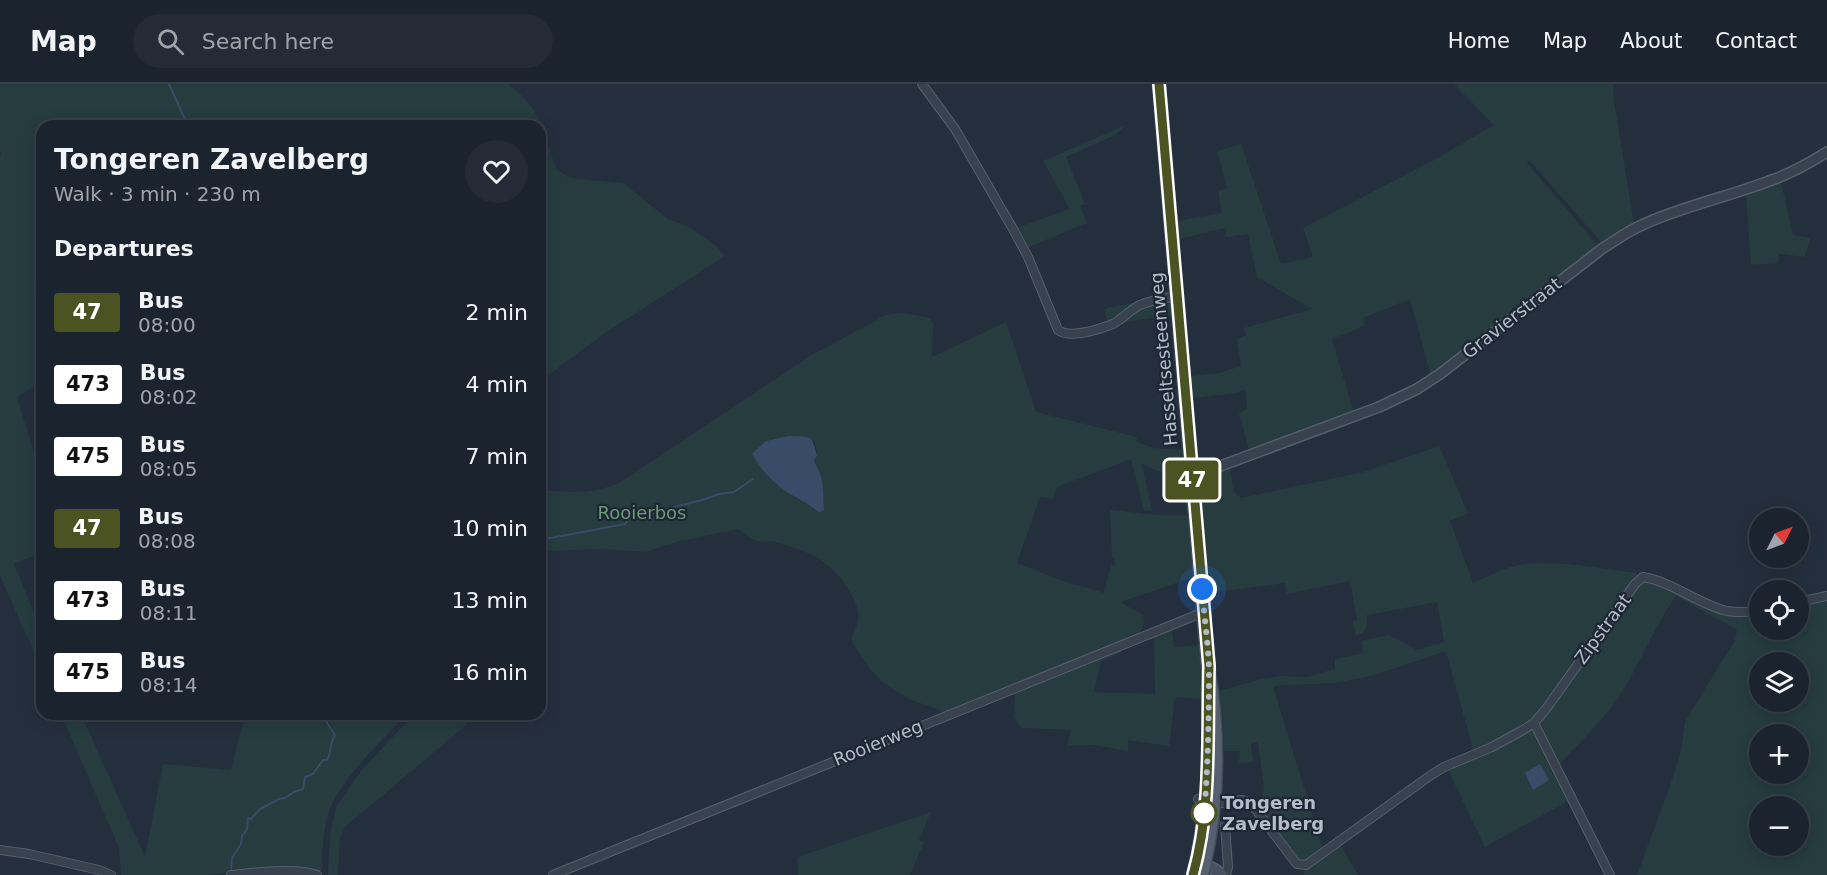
<!DOCTYPE html>
<meta charset="utf-8">
<style>
:root{--surface:#1b232e;--page:#242b36;--text:#f1f3f6;--muted:#a0a4aa;--line:#39404a}
body{margin:0;font-family:"DejaVu Sans",sans-serif;background:var(--page);color:var(--text);height:100vh;display:flex;flex-direction:column;font-size:22px;white-space:nowrap}
*{box-sizing:border-box;margin:0}
p{font-size:20px;color:var(--muted)}
.icon{flex:none;width:33px;height:33px;fill:none;stroke:currentColor;stroke-width:2;stroke-linecap:round;stroke-linejoin:round}
.map{position:relative;flex:1;overflow:hidden}
.drawer{position:absolute;left:36px;top:36px;width:510px;height:600px;display:flex;flex-direction:column;background:var(--surface);border-radius:18px;box-shadow:0 3px 15px #0003,0 0 0 2px var(--line)}
.drawer>*{flex:none}
.badge{padding:0 12px;border-radius:4px;font-size:21px;line-height:39px}
.needle{width:39px;rotate:48deg}
.buttons{position:absolute;left:1749px;top:424px;display:grid;gap:12px}
.buttons a{display:grid;place-items:center;width:60px;height:60px;border-radius:50%;background:var(--surface);box-shadow:0 3px 15px #0003,0 0 0 2px var(--line);font-size:30px}
.you{position:absolute;width:30px;height:30px;margin:-15px;border:4px solid #fff;border-radius:50%;background:#1a73e8;box-shadow:0 0 0 9px #1a73e833}
.map>.badge{position:absolute;translate:-50% -50%;box-shadow:0 0 0 3px #fff}
h2{padding:0 18px;font-size:22px;line-height:54px}
.round{display:grid;place-items:center;flex:none;width:63px;height:63px;border-radius:32px;background:var(--page)}
.summary{display:flex;align-items:center;justify-content:space-between;height:102px;padding:0 18px}
h1{font-size:28px;font-weight:700;line-height:45px}
ul{padding:0;list-style:none}
li{display:flex;align-items:center;gap:18px;height:72px;padding:0 18px}
li div{flex:1}
li b{display:block;font-size:22px}
li em{font-style:normal}
li .badge{min-width:66px;font-weight:700;text-align:center}
header{display:flex;align-items:center;gap:36px;box-sizing:border-box;height:84px;padding:0 30px;background:var(--surface);border-bottom:2px solid var(--line)}
header strong{font-size:28px}
nav{display:flex;gap:33px;margin-inline-start:auto;font-size:21px}
.search{width:420px;height:54px;background:var(--page);display:flex;align-items:center;gap:15px;box-sizing:border-box;padding:0 21px;border-radius:33px;color:var(--muted);font-size:22px}
.map>svg:first-child{display:block}
</style>
<header>
<strong>Map</strong>
<div class="search"><svg class="icon" aria-label="search" viewBox="0 0 24 24"><circle cx="10" cy="10" r="6"/><path d="M15 15l6 6"/></svg>Search here</div>
<nav><a>Home</a><a>Map</a><a>About</a><a>Contact</a></nav>
</header>
<div class="map">
<svg width="1827" height="791" viewBox="0 0 1827 791">
<rect width="100%" height="100%" fill="#242f3e"/>
<path fill="#263c3f" fill-rule="evenodd" d="M0,0H508L521,11L533,25L541,40L556,85L570,94L623,99L668,135L687,142L715,161L725,172L605,249L540,297V42H42V197L33,204L42,224V298L17,313L42,395V468L14,480L42,548V586L0,492V71L2,70L0,67Z
M1454,0H1613L1614,17L1634,141L1602,159L1529,76L1527,79L1596,159L1597,163L1431,292L1410,215L1363,234L1365,242L1332,255L1354,329L1308,344L1249,366L1239,329L1247,325L1245,306L1230,310L1191,314L1192,292L1219,289L1241,282L1237,255L1246,251L1244,244L1312,225L1257,193L1248,150L1226,153L1224,144L1179,155L1177,137L1222,129L1218,107L1227,104L1217,67L1241,60L1281,180L1313,173L1303,144L1434,76L1494,41Z
M1126,41L1115,51L1066,73L1085,120L1080,122L1087,139L1026,164L1016,144L1070,125L1043,77Z
M1781,98L1793,151L1810,154L1805,173L1779,170L1778,179L1751,181L1746,110Z
M1150,215L1108,239L1104,225Z
M1168,217L1172,219L1173,232L1136,236L1113,242L1148,220Z
M902,229L925,233L931,235L933,240L932,273L1006,238L1036,328L1137,353L1136,358L1154,364L1181,366L1183,388L1188,387L1199,522L1196,523L1191,494L1121,518C1136,530 1154,527 1137,553L944,630C935,623 925,621 914,617C882,602 868,586 851,555C861,535 861,527 850,508C831,476 810,468 775,458C770,456 763,459 757,457C751,455 744,448 738,445L680,457L645,468L602,465L540,467V406C570,408 591,411 619,399L810,272L886,231ZM788,352L815,358L817,372L814,376V380L819,388L815,426L805,419L794,414L753,370L766,357ZM1131,375L1144,426L1152,427L1142,380L1162,389L1182,388L1187,431H1158L1110,426L1112,474H1115L1114,482L1111,481L1104,509L1063,497L1017,479L1040,413L1053,415L1057,403Z
M1439,362L1468,429L1450,437L1473,499C1489,492 1507,482 1525,480C1559,476 1603,485 1637,489L1639,493L1533,636L1524,643L1474,669L1446,567L1371,592L1334,599L1273,602L1323,766L1307,777H1299C1281,758 1271,734 1253,716L1262,713L1264,703L1258,658L1251,660L1253,678L1239,679L1240,667H1224L1223,637L1219,607L1262,595L1282,592L1307,593L1335,585V575L1364,569L1361,557L1389,551L1417,566L1444,558L1437,518L1367,531V541L1364,548L1356,552L1353,537L1357,536L1350,497L1287,510L1285,499L1208,509L1197,399L1230,385L1234,408L1241,414L1364,388Z
M1649,496L1736,533L1746,532L1759,529L1760,546H1798L1799,520L1827,515V791H1637L1671,699L1681,667L1685,638L1735,556L1737,546L1676,512C1653,543 1640,581 1618,614C1601,638 1579,659 1559,681L1538,641L1539,638L1640,497ZM1760,579H1798V618H1760ZM1760,651H1798V690H1760ZM1760,723H1798V762H1760Z
M1172,544L1174,563L1201,561L1202,615L1175,613L1169,662L1128,656V667L1093,661L1067,662L1071,646L1022,644L1014,634L1015,609L1120,565L1122,568L1101,577L1094,608L1155,610L1154,551Z
M61,630H81L145,773L163,680L231,686L245,630H407C383,656 335,699 327,734C323,751 322,768 322,785L319,789L243,787L208,791H121L119,764Z
M414,630H479L345,743L340,753L338,791H328L330,750L336,723L362,686Z
M1533,642L1570,716L1485,763L1447,684Z
M931,728L919,756L924,758L910,791H798V773Z
M1339,759L1358,791H1304V786L1306,784Z"/>
<path fill="#394c67" d="M788,352C812,354 811,348 817,372L814,376C815,381 818,384 820,390C824,401 823,414 824,426L820,428C814,426 810,421 804,418C780,405 766,394 752,370L766,357Z
M1540,680L1549,696L1533,706L1525,689Z"/>
<g fill="none" stroke-linecap="round" stroke-linejoin="round">
<path stroke="#394c67" stroke-width="2" d="M169,0L188,42
M540,456L625,440L629,435L702,416L719,410L734,408L753,395
M231,785L232,774L241,760L242,752L247,745L248,734L251,735L260,725L279,715L285,714L294,708L303,705L305,693L313,690L323,676H327C332,668 329,661 335,651L327,639V630"/>
<g stroke="#565f6c" stroke-width="10">
<path id="minor" d="M922,0L955,45L1013,145L1028,173L1058,246C1070,255 1100,245 1113,240C1122,235 1130,226 1140,221C1152,216 1164,214 1177,212
M1798,518L1827,512
M1534,639L1610,791
M1198,715L1221,719L1242,716L1250,718L1293,775L1297,780L1306,781L1431,691L1444,683L1492,663L1523,646L1534,639L1546,625L1635,500L1643,493C1673,498 1698,520 1727,527C1737,529 1749,528 1760,527
M1225,740L1228,783L1226,791
M0,766L29,770L99,786L111,791
M231,791C254,789 296,783 317,791
M553,791L1204,528"/>
</g>
<g stroke="#565f6c" stroke-width="12">
<path id="tertiary" d="M1192,391L1199,390L1379,323L1417,305L1440,290L1603,164C1616,156 1628,147 1642,141C1683,122 1728,113 1769,97C1790,90 1808,80 1827,68"/>
</g>
<g stroke="#565f6c" stroke-width="14">
<path id="secondary" d="M1198,783C1208,780 1214,785 1222,791"/>
</g>
<g stroke="#414a57" stroke-width="15">
<path id="primary" d="M1159,0L1208,582C1220,652 1219,722 1202,791
M1193,791C1204,749 1208,704 1209,661"/>
</g>
<use href="#minor" stroke="#38414e" stroke-width="8"/>
<use href="#tertiary" stroke="#38414e" stroke-width="9"/>
<use href="#secondary" stroke="#465061" stroke-width="10"/>
<use href="#primary" stroke="#56606e" stroke-width="12"/>
</g>
<g fill="none" stroke-linecap="round" stroke-linejoin="round">
<g stroke="#fff" stroke-width="14">
<path id="line" d="M1159,0L1209,582C1207,652 1212,723 1193,791"/>
</g>
<use href="#line" stroke="#4a5321" stroke-width="9"/>
<path stroke="#b4bcc9" stroke-width="6" stroke-dasharray="0 10.8" d="M1202,505C1204,531 1208,558 1209,584C1209,634 1208,683 1204,733V729"/>
</g>
<circle fill="#fff" stroke="#4a5321" stroke-width="3" cx="1204" cy="729" r="12"/>
<g text-anchor="middle" stroke-width="4.5" stroke-linejoin="round" paint-order="stroke">
<g font-size="18" fill="#b4bcc9" stroke="#1d2633">
<text transform="translate(1512 234) rotate(-38)" y="6">Gravierstraat</text>
<text transform="translate(1164 275) rotate(-95)" y="6">Hasseltsesteenweg</text>
<text transform="translate(1603 545) rotate(-54)" y="6">Zipstraat</text>
<text transform="translate(878 659) rotate(-22)" y="6">Rooierweg</text>
</g>
<g font-size="18" fill="#6b9a76" stroke="#1d2633">
<text x="642" y="435">Rooierbos</text>
</g>
<g font-size="18" font-weight="bold" fill="#b4bcc9" stroke="#1d2633" text-anchor="start">
<text x="1222" y="725">Tongeren<tspan x="1222" dy="21">Zavelberg</tspan></text>
</g>
</g>
</svg>
<div class="buttons">
<a><svg class="needle" viewBox="-14 -14 28 28"><path d="M0-13l5 13h-10z" fill="#e53935"/><path d="M0 13l5-13h-10z" fill="#a0a4aa"/></svg></a>
<a><svg class="icon" aria-label="locate" viewBox="0 0 24 24"><circle cx="12" cy="12" r="6"/><path d="M12 2v4M12 18v4M2 12h4M18 12h4"/></svg></a>
<a><svg class="icon" aria-label="layers" viewBox="0 0 24 24"><path d="M12 4l9 5-9 5-9-5zM3 14l9 5 9-5"/></svg></a>
<a>+</a>
<a>−</a>
</div>
<div class="you" style="left:1202px;top:505px"></div>
<b class="badge" style="left:1192px;top:396px;background:#4a5321;color:#fff">47</b>
<section class="drawer">
<div class="summary"><div><h1>Tongeren Zavelberg</h1><p>Walk · 3 min · 230 m</p></div><a class="round"><svg class="icon" aria-label="heart" viewBox="0 0 24 24"><path d="M12 20l-8-8c-3-5 5-10 8-4 3-6 11-1 8 4z"/></svg></a></div>
<h2>Departures</h2>
<ul>
<li><span class="badge" style="background:#4a5321;color:#fff">47</span><div><b>Bus</b><p>08:00</p></div><em>2 min</em></li>
<li><span class="badge" style="background:#fff;color:#111">473</span><div><b>Bus</b><p>08:02</p></div><em>4 min</em></li>
<li><span class="badge" style="background:#fff;color:#111">475</span><div><b>Bus</b><p>08:05</p></div><em>7 min</em></li>
<li><span class="badge" style="background:#4a5321;color:#fff">47</span><div><b>Bus</b><p>08:08</p></div><em>10 min</em></li>
<li><span class="badge" style="background:#fff;color:#111">473</span><div><b>Bus</b><p>08:11</p></div><em>13 min</em></li>
<li><span class="badge" style="background:#fff;color:#111">475</span><div><b>Bus</b><p>08:14</p></div><em>16 min</em></li>
</ul>
</section>
</div>
